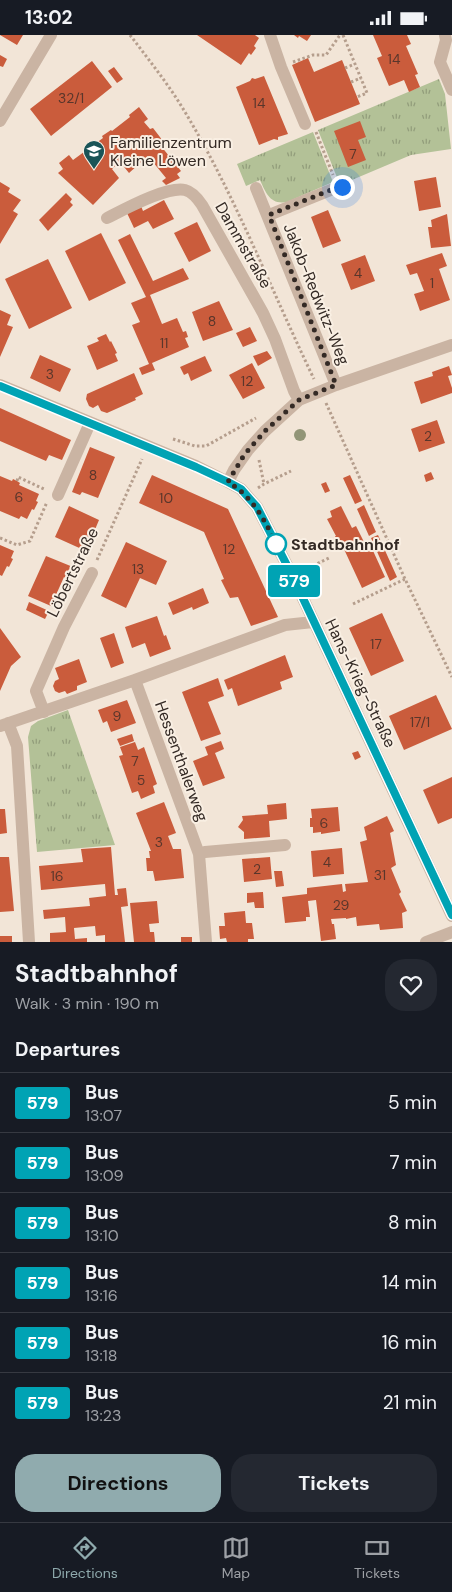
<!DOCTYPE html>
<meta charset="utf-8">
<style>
:root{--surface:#171b24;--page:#242831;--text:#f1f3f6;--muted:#9ea1a6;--line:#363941;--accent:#90abae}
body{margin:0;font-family:"DM Sans",sans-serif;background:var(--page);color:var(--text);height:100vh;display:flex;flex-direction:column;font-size:19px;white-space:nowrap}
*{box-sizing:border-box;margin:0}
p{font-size:16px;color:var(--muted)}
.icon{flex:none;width:28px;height:28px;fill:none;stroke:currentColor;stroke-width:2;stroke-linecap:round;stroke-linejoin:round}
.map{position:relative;height:907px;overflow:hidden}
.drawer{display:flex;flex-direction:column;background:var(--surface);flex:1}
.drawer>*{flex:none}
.badge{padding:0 10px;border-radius:4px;font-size:18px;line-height:32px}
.you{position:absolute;width:25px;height:25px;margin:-12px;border:4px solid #fff;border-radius:50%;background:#1a73e8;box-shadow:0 0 0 8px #1a73e833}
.map>.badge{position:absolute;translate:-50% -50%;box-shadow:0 0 0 2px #fff}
h2{padding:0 15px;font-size:19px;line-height:45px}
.round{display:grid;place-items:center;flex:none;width:52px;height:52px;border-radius:20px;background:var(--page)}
.overview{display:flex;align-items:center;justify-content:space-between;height:85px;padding:0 15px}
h1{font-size:24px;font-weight:700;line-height:38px}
.cta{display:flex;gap:10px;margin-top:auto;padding:10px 15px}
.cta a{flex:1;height:58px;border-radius:20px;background:var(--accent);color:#111;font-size:20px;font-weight:700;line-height:58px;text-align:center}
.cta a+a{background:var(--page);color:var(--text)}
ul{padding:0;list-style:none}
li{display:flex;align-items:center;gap:15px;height:60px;padding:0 15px;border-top:1px solid var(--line)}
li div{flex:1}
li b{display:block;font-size:19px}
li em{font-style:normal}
li .badge{min-width:55px;font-weight:700;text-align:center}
.status{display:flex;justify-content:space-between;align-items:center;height:35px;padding:0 25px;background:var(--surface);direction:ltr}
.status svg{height:14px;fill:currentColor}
.menu{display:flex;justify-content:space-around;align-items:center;height:70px;border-top:1px solid var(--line);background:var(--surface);font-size:14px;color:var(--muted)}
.menu a{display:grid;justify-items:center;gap:2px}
.menu .on{color:var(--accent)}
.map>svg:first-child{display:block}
</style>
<div class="status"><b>13:02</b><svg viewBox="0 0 49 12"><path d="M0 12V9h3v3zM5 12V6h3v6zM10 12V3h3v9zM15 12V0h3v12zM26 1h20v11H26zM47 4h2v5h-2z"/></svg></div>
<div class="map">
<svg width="452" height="907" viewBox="0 0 452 907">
<defs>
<pattern id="grass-tufts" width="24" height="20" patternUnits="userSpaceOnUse" patternTransform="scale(1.25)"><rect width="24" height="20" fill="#b3c197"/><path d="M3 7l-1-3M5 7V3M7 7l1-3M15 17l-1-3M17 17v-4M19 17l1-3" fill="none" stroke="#929d7b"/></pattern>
</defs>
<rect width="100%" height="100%" fill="#f2e5d7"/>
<path fill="url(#grass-tufts)" d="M439,44L445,59L451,114L411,120L340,150L318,95Z
M313,97L333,147L287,167C270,170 266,158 260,145L246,151L237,129Z
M68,675L115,810L37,817L28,702L31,691L38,686Z"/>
<path fill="#ca5c3c" d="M0,0H23L17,10Z
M197,0H255L259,3L254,11L256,13L251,20L249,18L241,30Z
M294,0H311L307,6L299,1L298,3Z
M373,0H407L411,9L406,11L418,39L415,40L420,52L409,57L404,45L389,51L377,23L382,21Z
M0,20L7,24L3,32L0,31Z
M308,23L314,37L342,25L360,69L315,87L292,30Z
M92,26L112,52L51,101L30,74Z
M114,32L123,44L117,48L108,36Z
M264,41L288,99L278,102V105L274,104L259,110L236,52L250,46L252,43L255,44Z
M139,72L148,84L144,87L150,94L153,93L163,106L161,111L181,136L177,139L180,143L166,150L162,146L166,143L148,121L129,138L120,127L112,134L119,143L93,170L58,138L63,134L59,128L69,120L73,125L103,103L102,101L111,95L112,96L130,82L129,80Z
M360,86L366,102L358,105L366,125L348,132L334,96Z
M436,142L441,172L419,176L414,146Z
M0,147L10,153L8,157L21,165L13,176L18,179L0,209Z
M66,158L72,164L70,167L73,170L48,196L39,185Z
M164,165L174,184L153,194L148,186L134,193L127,178L141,171L143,176Z
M328,175L341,206L323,213L311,182Z
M447,179L451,211L431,213L428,192H432L431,185Z
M197,187L211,216L189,227L174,198Z
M101,198L126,248L89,266L65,216Z
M130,199L153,246L183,233L189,244L150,260L162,289L177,283L183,297L186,296L188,302L185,303L189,312L152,328L155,335L142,340L139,333L149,329L132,290L140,287L131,268L146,262L118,205Z
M442,218L447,231L439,234L450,265L420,276L414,259L424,256L417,238L410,240L406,230Z
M365,220L375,246L351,255L341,229Z
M48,224L72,273L29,294L5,244Z
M219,266L233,295L203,306L192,277Z
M0,275L11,280L7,290L13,292L0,322Z
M250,292L257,306L243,312L236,298Z
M106,299L110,307L111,306L117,318L115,319L118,326L97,335L87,311L99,306L97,303Z
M267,316L272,323L258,331L253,321Z
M40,320L71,334L60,357L30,343Z
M205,321L212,336L191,346L188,338L184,340L180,332Z
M252,328L265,353L243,364L229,340Z
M449,331L452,340L448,341L452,353V358L421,369L414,347L433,341L432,337Z
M134,338L143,359L135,363L136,365L107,378L101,376L98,370L93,373L89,371L86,364L87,359Z
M0,373L71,405L62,425L49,420L46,426L0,406Z
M437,385L445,408L419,417L411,394Z
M90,412L115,422L98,463L82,457L80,460L72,457Z
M431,437L434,444L426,447L424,440Z
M152,440L228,474L278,582L251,591L238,562L230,563L221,545L224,544L204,497L139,468Z
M350,440L362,466L355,469L343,443Z
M0,441L12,446L13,444L17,446L20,448L19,450L39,459L36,466L38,467L34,475L32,474L27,484L21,481L19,484L0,476Z
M326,447L330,456L325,458L321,449Z
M364,470L376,497L369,501L357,474Z
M69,471L99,485L86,516L55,502Z
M341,471L352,493L356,491L365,509L369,507L385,542L362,553L343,512L340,513L335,501H336L327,484L332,482L330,476Z
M378,500L397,542L390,546L371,503Z
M126,507L167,526L156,550L140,543L126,573L101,561Z
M0,510L14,516L11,523L13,524L9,532L7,531L2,541L0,540Z
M46,521L73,532L67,544L64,542L51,571L28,561Z
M203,553L209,568L193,575L192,572L173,580L168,568Z
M29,567L49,576L45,584L26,575Z
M382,578L404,626L371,641L349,593Z
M157,581L164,601L166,600L171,614L150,622L145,608L132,613L125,592Z
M0,593L21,622L11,631L0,656Z
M114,598L124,628L111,633L100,603Z
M285,620L293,642L280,647L282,654L238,671L232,653L228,655L224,645Z
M79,624L87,647L77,651V655L67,659L65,656L59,658L55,656L53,651L55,646L59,644L55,633Z
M218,643L224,661L208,667L221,699L201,706L182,657Z
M436,660L452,694L404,715L389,681Z
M127,665L136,688L111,697L107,686L103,688L98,675Z
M132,699L134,706L120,711L117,704Z
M221,706L224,714L215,718L225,743L203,751L193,726L208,720L205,712Z
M135,707L138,715L144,712L157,749L153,751L155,758L141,764L138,756L132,758L119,721L123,720L120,712Z
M358,716L361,722L355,725L352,718Z
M452,742V783L438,789L423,755Z
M164,767L176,798L168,801L173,814H181L184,843L155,846L153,836H147L146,823H150L149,816H151L136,778Z
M286,768L287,784L269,786L270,802L244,804V797L238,792L243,785L242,781L268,779L267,770Z
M338,772L340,796L321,799V797L313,798V792H310V783H312L311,774Z
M0,774H5L7,798L0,799Z
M387,781L394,796L390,798L396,830L391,833L401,857L399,859L407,876L402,878L403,893L380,895L379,889L357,891L356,882L346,884V883L331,884L332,889H334L336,904L321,906L316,865L308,866L310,882H306V886L285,888L282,862L307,859V853L342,849L343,857L346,856L345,849L368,847L360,807L367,805L364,792Z
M111,812L115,860H118L117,854L126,853L128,871L121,872L125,907H105V900L96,901L95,891L74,893L75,904L87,903V907H50V898L66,897L65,882L44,884L43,875L90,871L89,863L106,861L105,849L41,855L39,831L83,827L81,814Z
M342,813L344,839L313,842L311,816Z
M0,822H9L14,876L0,877Z
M270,822L272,844L244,847L242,824Z
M274,836H282L284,851L276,852Z
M263,857L264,873H255L254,867L247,868V858Z
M157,866L159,888L149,889L150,897H154L155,907H134L130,868Z
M245,876L246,888H252L254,904H248V907H227L226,903L220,904L219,891H225L224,878Z
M0,901H12V907H0Z
M181,902H192V907H181Z"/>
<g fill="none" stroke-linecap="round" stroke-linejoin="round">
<path stroke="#b59e8d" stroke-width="3" stroke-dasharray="2.5 2.5" stroke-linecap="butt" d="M130,0C149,25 169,50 185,77C236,162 271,255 314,344
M343,0L367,58L357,62
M293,27L313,20H326L340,0
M345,33L355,29
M351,47L361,43
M316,97L333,140
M326,368L405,544L452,642
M173,404L195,411H206L256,383
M259,425L264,449
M17,446L18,442L46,455
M258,453L264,449L291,436
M0,503L17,510L30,506L47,467
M97,525L142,424
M304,535L331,522
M353,569L405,544"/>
<path stroke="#cab4a3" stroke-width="12" d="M270,0L281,32L305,89
M445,0L446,5L440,27L452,55
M0,86L51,0
M256,153L336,350
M269,180L338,152H342
M107,183C123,175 166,151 185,155C193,157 198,164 202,170L263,278L275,304L294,356L299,365
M0,350L196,431L228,447L241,454L248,462L257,472L292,540L452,881
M228,447L234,435L248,415L265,396L299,365L336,350L452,310
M58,460L90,388
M135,645L199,819
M44,677L36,656L64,592L92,538
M8,688L17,711L29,907
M0,691L135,645L285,590L313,587
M206,907L199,819L205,817L285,810
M426,907L452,897"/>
</g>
<circle fill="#929577" cx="300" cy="400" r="6"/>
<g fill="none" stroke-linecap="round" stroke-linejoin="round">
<g stroke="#fff" stroke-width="11">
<path id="line" d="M0,351L196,432L228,447L241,454L248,462L257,472L292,540L452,880"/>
</g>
<use href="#line" stroke="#00a3b4" stroke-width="8"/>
<path stroke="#342a25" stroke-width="5" stroke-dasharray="0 9" d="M276,509C265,485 252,461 228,447L244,420L265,396L299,365L336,350L269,180L338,152H342"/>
</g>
<defs>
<g id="school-pin" transform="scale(1.125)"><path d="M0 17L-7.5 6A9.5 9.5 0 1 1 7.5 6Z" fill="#1a5457" stroke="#f9efe3"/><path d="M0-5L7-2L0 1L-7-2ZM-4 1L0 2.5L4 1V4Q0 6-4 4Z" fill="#fff"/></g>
</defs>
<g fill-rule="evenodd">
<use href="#school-pin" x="94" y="116"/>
</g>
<circle fill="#fff" stroke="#00a3b4" stroke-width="2.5" cx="276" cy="509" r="10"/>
<g text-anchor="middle" stroke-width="4" stroke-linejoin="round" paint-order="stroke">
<g font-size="14" fill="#5a362b">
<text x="394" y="29">14</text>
<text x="71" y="68">32/1</text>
<text x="259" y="73">14</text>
<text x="353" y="124">7</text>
<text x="358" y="243">4</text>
<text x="432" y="253">1</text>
<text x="212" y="291">8</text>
<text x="164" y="313">11</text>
<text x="50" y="344">3</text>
<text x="247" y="351">12</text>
<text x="428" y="406">2</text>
<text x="93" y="445">8</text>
<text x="19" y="467">6</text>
<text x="166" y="468">10</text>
<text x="229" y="519">12</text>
<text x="138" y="539">13</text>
<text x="376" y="614">17</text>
<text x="117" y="686">9</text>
<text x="420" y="692">17/1</text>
<text x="135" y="731">7</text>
<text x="141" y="750">5</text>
<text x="324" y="793">6</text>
<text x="159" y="812">3</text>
<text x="327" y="832">4</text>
<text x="257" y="839">2</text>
<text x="380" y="845">31</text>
<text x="57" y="846">16</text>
<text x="341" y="875">29</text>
</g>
<g font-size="16" fill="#342a25" stroke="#f9efe3" text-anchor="start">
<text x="110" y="113">Familienzentrum<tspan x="110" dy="18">Kleine Löwen</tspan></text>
</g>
<g font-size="16" fill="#342a25" stroke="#f9efe3">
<text transform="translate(244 210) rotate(60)" y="6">Dammstraße</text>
<text transform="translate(317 259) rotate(68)" y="6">Jakob-Redwitz-Weg</text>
<text transform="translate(72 537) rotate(-64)" y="6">Löbertstraße</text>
<text transform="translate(361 648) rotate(64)" y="6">Hans-Krieg-Straße</text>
<text transform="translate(182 726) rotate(70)" y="6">Hessenthalerweg</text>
</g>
<g font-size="16" font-weight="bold" fill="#342a25" stroke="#f9efe3" text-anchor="start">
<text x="291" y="515">Stadtbahnhof</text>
</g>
</g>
</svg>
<div class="you" style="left:342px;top:152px"></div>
<b class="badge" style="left:294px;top:546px;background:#00a3b4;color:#fff">579</b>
</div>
<section class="drawer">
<div class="overview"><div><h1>Stadtbahnhof</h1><p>Walk · 3 min · 190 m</p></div><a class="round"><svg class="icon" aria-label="heart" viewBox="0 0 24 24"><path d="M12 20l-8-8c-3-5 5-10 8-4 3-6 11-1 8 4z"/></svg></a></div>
<h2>Departures</h2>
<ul>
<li><span class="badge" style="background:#00a3b4;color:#fff">579</span><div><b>Bus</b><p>13:07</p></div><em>5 min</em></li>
<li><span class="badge" style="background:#00a3b4;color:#fff">579</span><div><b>Bus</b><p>13:09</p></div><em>7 min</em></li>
<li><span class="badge" style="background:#00a3b4;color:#fff">579</span><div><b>Bus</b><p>13:10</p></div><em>8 min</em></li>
<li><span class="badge" style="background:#00a3b4;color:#fff">579</span><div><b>Bus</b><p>13:16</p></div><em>14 min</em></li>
<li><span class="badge" style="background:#00a3b4;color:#fff">579</span><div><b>Bus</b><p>13:18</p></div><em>16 min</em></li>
<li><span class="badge" style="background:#00a3b4;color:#fff">579</span><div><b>Bus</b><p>13:23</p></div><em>21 min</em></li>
</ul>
<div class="cta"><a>Directions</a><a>Tickets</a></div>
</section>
<nav class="menu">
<a class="on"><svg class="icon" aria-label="directions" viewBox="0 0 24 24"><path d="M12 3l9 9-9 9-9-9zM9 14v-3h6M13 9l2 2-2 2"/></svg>Directions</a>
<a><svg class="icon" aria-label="map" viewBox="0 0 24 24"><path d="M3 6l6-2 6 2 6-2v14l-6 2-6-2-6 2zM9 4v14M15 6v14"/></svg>Map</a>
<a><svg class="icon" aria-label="tickets" viewBox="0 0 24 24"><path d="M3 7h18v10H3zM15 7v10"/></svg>Tickets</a>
</nav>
